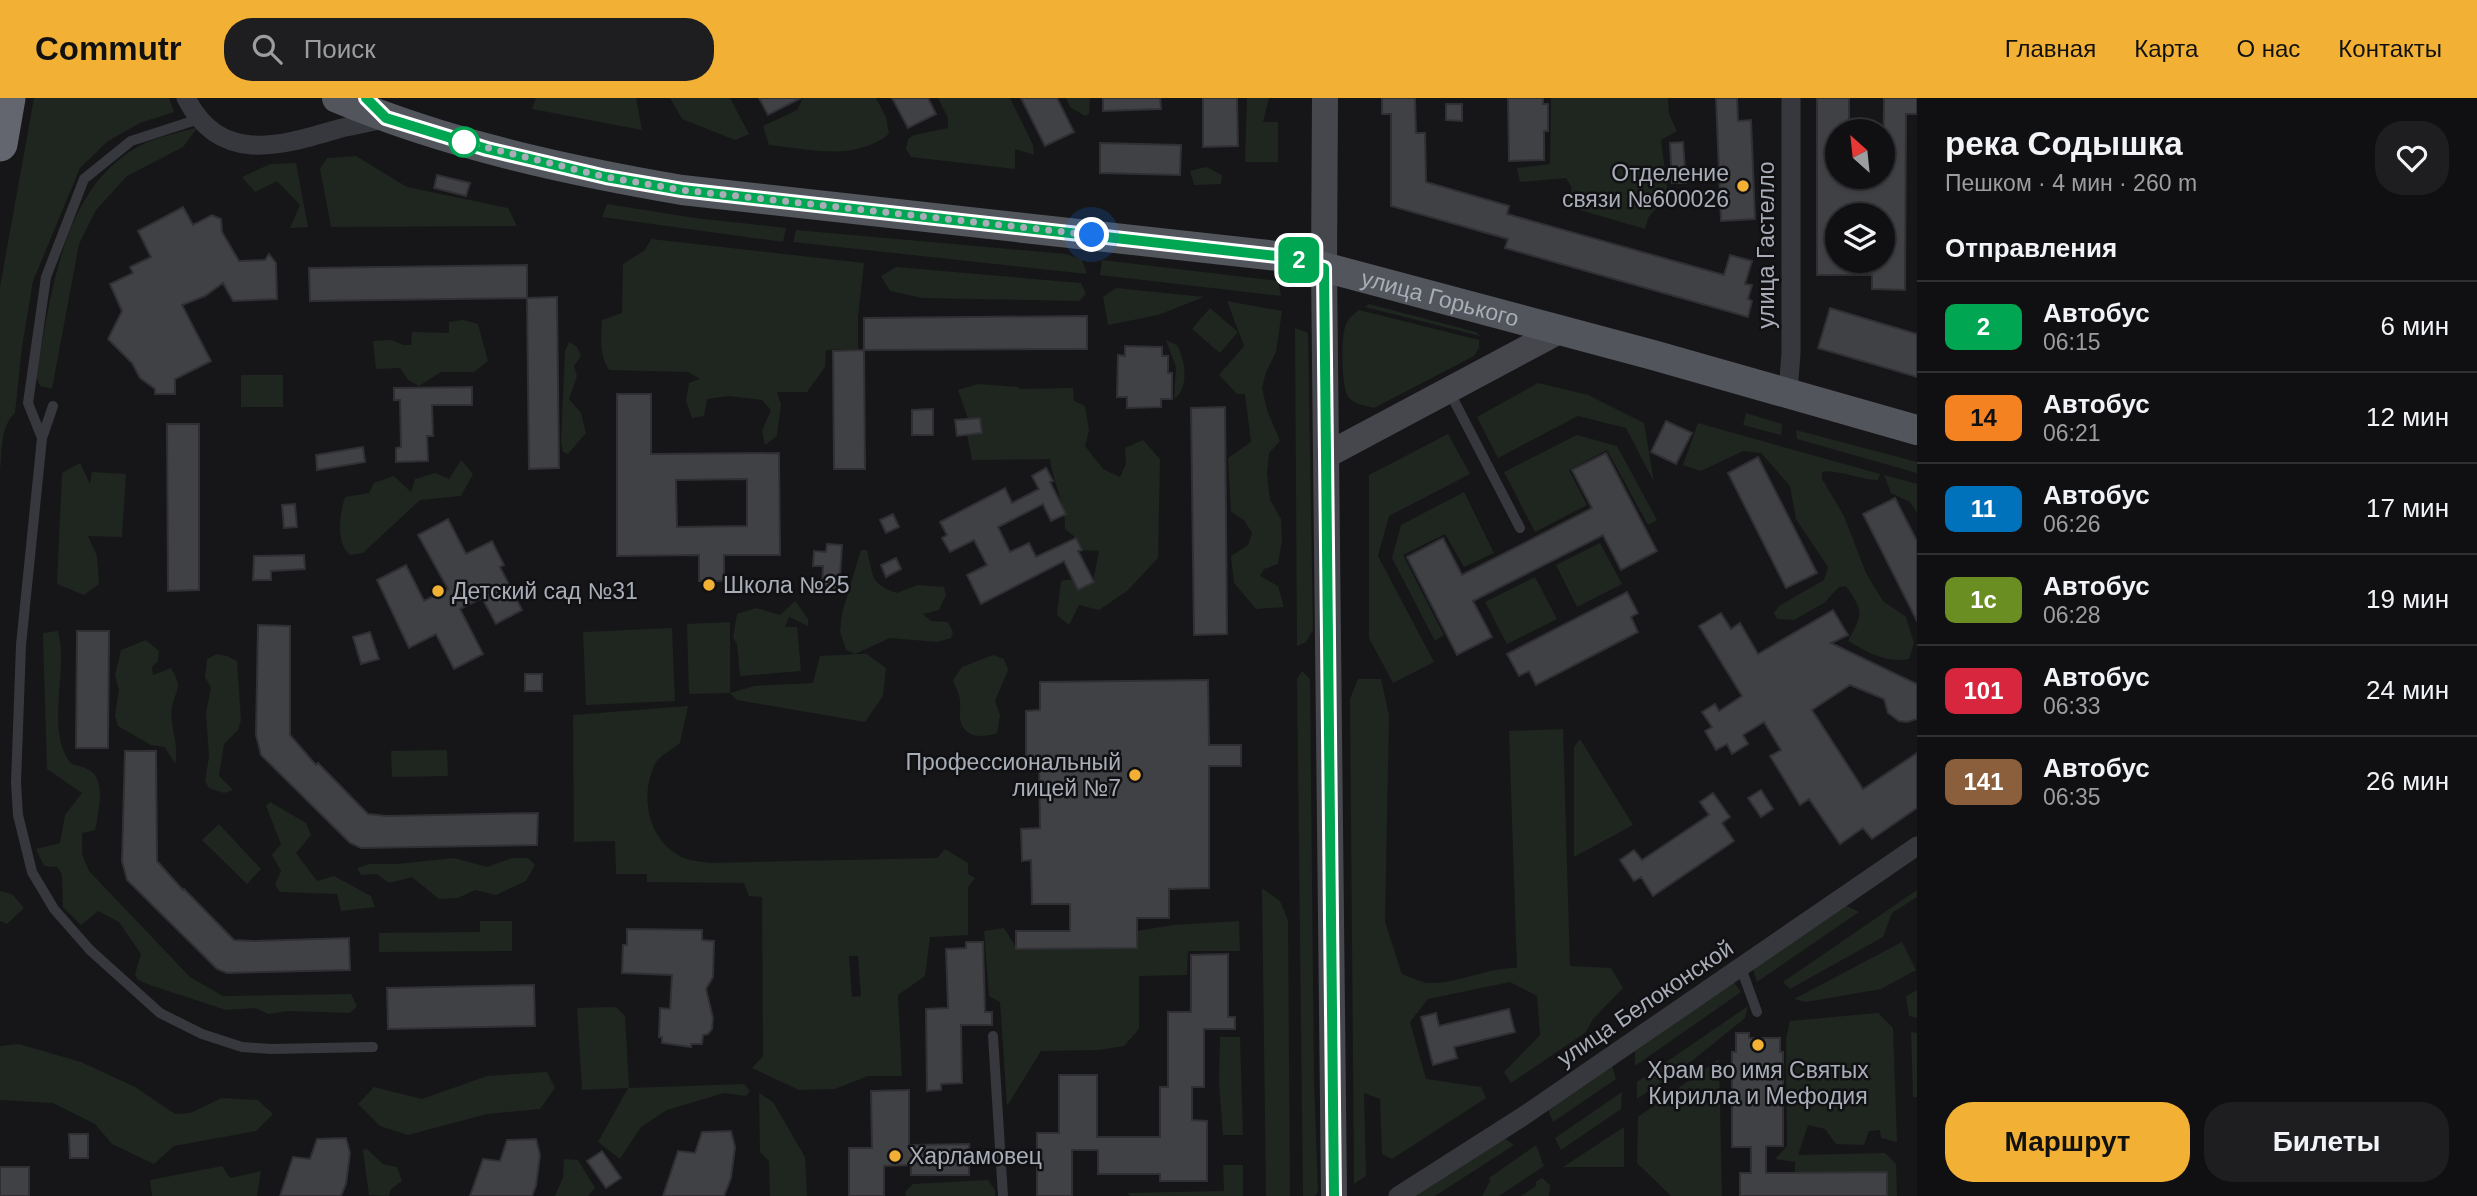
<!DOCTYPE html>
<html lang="ru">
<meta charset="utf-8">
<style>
:root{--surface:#101012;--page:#1e1e20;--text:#f1f3f6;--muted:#9c9d9f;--line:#303032;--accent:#f2b134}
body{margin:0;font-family:Helvetica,sans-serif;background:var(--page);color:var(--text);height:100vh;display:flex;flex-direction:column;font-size:26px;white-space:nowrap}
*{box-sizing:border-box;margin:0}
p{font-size:23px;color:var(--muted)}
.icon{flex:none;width:38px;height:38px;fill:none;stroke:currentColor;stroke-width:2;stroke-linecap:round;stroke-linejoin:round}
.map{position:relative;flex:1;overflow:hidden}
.drawer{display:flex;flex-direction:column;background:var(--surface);width:560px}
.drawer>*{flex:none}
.badge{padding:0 14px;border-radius:10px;font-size:24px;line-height:46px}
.needle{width:46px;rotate:333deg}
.controls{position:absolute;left:1825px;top:21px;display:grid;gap:14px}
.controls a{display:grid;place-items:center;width:70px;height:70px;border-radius:50%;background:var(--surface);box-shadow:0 2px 5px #0004,0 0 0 2px var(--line);font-size:35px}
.you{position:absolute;width:35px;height:35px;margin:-18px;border:5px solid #fff;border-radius:50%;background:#1a73e8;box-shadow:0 0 0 10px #1a73e833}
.map>.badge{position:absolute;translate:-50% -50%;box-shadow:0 0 0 4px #fff}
h2{padding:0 28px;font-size:26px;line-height:63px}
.round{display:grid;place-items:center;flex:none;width:74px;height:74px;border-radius:28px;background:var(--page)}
.head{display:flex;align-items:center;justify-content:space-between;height:119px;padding:0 28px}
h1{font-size:33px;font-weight:600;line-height:52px}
.button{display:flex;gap:14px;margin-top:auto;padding:14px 28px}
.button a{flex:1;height:80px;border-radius:28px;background:var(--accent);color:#111;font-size:28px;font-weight:600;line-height:80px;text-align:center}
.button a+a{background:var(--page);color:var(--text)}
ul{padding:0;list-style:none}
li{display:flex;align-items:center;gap:21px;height:91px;padding:0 28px;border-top:2px solid var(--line)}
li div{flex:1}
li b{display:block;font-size:26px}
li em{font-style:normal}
li .badge{min-width:77px;font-weight:700;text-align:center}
header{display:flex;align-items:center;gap:42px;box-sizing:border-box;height:98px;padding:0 35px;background:var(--accent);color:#111}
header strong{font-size:33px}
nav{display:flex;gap:38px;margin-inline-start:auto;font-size:24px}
.search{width:490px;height:63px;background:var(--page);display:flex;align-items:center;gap:18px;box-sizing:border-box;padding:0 24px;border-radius:28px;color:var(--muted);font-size:26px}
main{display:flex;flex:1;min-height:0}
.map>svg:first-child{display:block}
</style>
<header>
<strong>Commutr</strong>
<div class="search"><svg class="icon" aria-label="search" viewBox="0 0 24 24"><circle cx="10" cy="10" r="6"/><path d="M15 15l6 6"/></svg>Поиск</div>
<nav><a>Главная</a><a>Карта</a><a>О нас</a><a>Контакты</a></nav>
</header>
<main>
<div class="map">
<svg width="1917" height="1098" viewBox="0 0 1917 1098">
<rect width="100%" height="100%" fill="#161618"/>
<path fill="#1e261f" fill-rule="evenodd" d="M34,0H169L174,14L140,25L108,43L80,70L33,183L22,249L15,315C0,328 2,355 0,374V189Z
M536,0H636L642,32L532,11Z
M670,0H730L749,36L735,42L682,21Z
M803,0H876L886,19L889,36C853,64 811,51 769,47L763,28L797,12Z
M938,0H1010L1033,47L1034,57L1015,51V71L911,59L906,51L908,41L914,37L948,30V20Z
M1066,0H1090L1089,16L1085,18L1070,9Z
M1247,0H1269L1263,24H1278V64H1245Z
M1551,0H1668L1669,16L1677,33L1661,42L1668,96L1648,120L1645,131L1566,108L1572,90L1566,80L1520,84L1517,70L1550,66Z
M198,29L183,49L127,78L96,112L79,146L52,291L40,288L36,278C52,197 60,90 141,47C158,38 180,35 198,29Z
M356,58L407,89L508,110L517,128L331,129L320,71L327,60Z
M296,65L308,129L290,130L300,107L277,83L255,94L242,79L270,66Z
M1206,69L1222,77L1221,86L1194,87L1190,73Z
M607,106L695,120L786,130L783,144L602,119Z
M796,132L1066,156L1082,162L1087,176L793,144Z
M651,141L864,165L858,219V251L826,252L825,269L807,294H777L781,306L777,338L765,347L762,333L771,312L762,302L729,298L707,301L704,318L692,320L686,302L689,285L700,281L688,274L609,272C599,256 601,241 602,222L622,215L623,166L645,152Z
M1102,162L1278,183L1281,198L1100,177Z
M896,169L1081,185L1086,196L1079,203L922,200L890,193L881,178Z
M1116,190L1204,199L1158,217L1108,227L1103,199Z
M1227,203L1282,213L1276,254L1266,274L1262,290L1267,312L1280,343L1269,355L1267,376L1270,402L1281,421L1282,442L1278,466L1264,471L1260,478L1278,488L1284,509L1256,511L1234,485L1231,458L1248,447L1252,435L1244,422L1231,414L1228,360L1251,344L1245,296H1237L1219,277L1244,248Z
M1369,206L1476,234L1480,238L1365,209Z
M1210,210L1238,234L1220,255L1192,231Z
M1359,212L1479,242V250L1474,258L1374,310C1366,308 1354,306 1349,300C1341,290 1341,240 1345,229C1347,221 1353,217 1359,212Z
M463,222L478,226L488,263L474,274H441L419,288L408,282L400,270L376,271L373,243L392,242L403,247H411L412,234L449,235V224Z
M1295,230L1308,235L1313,532L1306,544L1297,548Z
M1166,242L1177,247C1185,261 1190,290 1174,301L1176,269Z
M569,244L577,249L581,258L574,268L577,278L569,301L581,315L586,335L568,356L563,354L561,343L565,253Z
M241,277H283V309H241Z
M1538,285L1588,297L1644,325L1654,384L1626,330L1578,318L1498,360L1477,319Z
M978,286L1018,289L1020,291L1073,290L1074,303L1085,308L1089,332L1085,348L1103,371L1120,379L1126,366L1125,350L1143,342L1160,361L1158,460L1127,493L1099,512L1079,507L1069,527L1057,517L1061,483L1073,481L1078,492L1093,484L1099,453L1082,452L1076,440L1065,431C1066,408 1053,384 1050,361L972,362L967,337L981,335L980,320L968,321L958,292Z
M1746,315L1782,326L1781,337L1743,327Z
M1698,325L1880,376L1878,382C1861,382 1834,370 1822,374V381L1844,418L1866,475L1883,503L1906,519L1914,545L1909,561C1885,565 1869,555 1848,543C1863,516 1864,514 1846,488L1839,489L1824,505L1794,522L1777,521L1774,515L1779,508L1824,482L1828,469L1796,421L1790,388L1761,355L1743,353L1701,373L1683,367Z
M1796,332L1917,364V375L1797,341Z
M1448,336L1470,376L1389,418L1378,458L1434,564L1393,585L1369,540V377Z
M1577,337L1617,348L1657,422L1648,427L1607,352L1569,372L1587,407L1535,434L1504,374Z
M461,362L473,376L461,398L420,402L363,455L350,457C335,444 340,416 345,399L369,395L374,385L394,378L411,394L415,381L435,375L449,381Z
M80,365L90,386L92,374L126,376L122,439L88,438L97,458L99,486L84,497L57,486L62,375Z
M1884,377L1917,386V415L1910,404L1891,395Z
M1464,394L1494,455L1464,469L1445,436L1403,457L1444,537L1435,543L1392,460L1401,427Z
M1600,445L1622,486L1577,509L1556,467Z
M861,452H867C874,479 869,485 897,495L917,487L944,489L946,497L939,512L923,516L931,523L948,524L953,534L951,540L937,544L890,540L855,556H867L886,570L883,598L865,624L737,602L730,595L689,596L687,526L730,524V595L754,588L813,585L820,558L855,556L846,552L840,533L842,515Z
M1535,479L1557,521L1507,546L1485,504Z
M795,503L808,521V528L789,519L785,529H797L801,573L740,578L737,546L733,539L737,516L756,510L780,517Z
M672,530L675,603L586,607L583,534Z
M58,533C67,568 52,608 61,645C62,652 67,659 70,665C77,668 85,669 91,673C106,684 98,717 95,732L82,735V756L89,773L190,879L223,898L351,896L357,908L350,915L288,913L268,916L255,910L226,912L150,887L138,882L135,876L141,856L119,824L98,813L81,827L63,809L62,776L57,769L44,768L36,751L60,745L65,717L82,695L47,671L43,535Z
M146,542L159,553L158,563L152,569L153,577L171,570C174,575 177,581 178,586C178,594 173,601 172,609C169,629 180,647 175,666L165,649L151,647L118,628L115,618L119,592L115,577L121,552Z
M217,556L227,558L237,563L241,622L238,632L224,646L219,678L233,692L224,695L209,690L205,683L209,659L206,615L211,590L205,579L207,561Z
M993,557L1004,561L1008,572L995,603L1000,617L997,635C982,640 964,641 960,621C959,616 961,609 960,604C960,596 955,589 953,582L962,569Z
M1302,573L1310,581L1314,983L1318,1094L1315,1098H1303L1297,581Z
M1358,581H1381L1389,617L1385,824L1402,876C1410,879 1420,884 1428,885C1458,886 1488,869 1517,870L1509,633L1563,631L1570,868L1611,870L1623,890L1593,921L1586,934L1511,985L1504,974L1540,937L1537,898L1510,884L1428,901L1410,924L1426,981L1481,989L1486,1000L1392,1061L1382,1056L1380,1001L1364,995L1366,1078L1354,1086L1350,601Z
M688,608L680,645C673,651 659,658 655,666C640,697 647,739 678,757C686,763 700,763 709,765L937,760L945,751L968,765V776L975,780L968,789V837L930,839L925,878L898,897L902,978H868L835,991L799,992L752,970L763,958L762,799L749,798L744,785L647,784V776H616L615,743L574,744L573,617ZM849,858H858L861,898L852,899Z
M1580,641L1633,727L1574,759V649Z
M447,652L448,678L392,679L391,653Z
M270,704L306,725L311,737L296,755L317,783L334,778L371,798L375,809L341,813L337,796L280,794L275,787L281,773L272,757L281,746L266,708Z
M219,726L261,771L247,786L202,742Z
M454,760L487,769L512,760H528L535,767L526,783L496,797L475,792L458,800L439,801L412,779L389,785L377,776L361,777L357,770L369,766H397Z
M1262,790L1280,803L1288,822L1290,1098H1266Z
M1917,792V799L1892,815L1883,839L1790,891L1783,884Z
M0,793L12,796L24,810L7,826L0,823Z
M1845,807L1859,814L1757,884L1753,871Z
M480,823H512V853L379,854V835L480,834Z
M1239,823L1240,853H1188L1187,877L1139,878V931L1124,948L1099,952L1041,953L1007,1008L1000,904L989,898L984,833L1004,830L1017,851L1136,850L1137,833L1173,827Z
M1902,844L1916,872L1881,891L1806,904L1794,901Z
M1734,884L1741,894L1635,968V952Z
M1917,892V920L1909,918L1906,898Z
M1748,908L1745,920L1692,963L1637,1001V984Z
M616,909L625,918L629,990L744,986L750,993L746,998L724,995L667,1012L641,1029L620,1061L598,1044L628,990L582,992L577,910Z
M1878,915L1893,930L1897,1044L1881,1040L1880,1032L1869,1033L1864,1047L1836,1046L1825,1031L1808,1027L1798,1057L1885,1055L1896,1066L1897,1098H1887V1074L1795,1075V1064L1775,1061L1787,1048L1786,940L1790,923Z
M1911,934L1917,935V999H1913Z
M1220,939H1240L1243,1037H1223L1219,984Z
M19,946L81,964L135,989L175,1016L190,1015L222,1000L258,1002L273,1016L256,1033L174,1048L154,1066L112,1046L95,1026L53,1005L0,1002V948Z
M1719,961L1722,1098H1671L1637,1065L1638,1019Z
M1612,967L1616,981L1553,1024L1548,1011Z
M547,974L555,990L540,1011L487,1016L408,1037L380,1028L358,1006L374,989L422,1001L487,978Z
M1622,994L1621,1011L1561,1052L1555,1040Z
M759,995L773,1004L805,1059L807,1098H770L769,1063L760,1054Z
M1624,1029V1069H1563Z
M1503,1039L1514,1047L1435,1098H1411Z
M1536,1047L1544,1068L1499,1098H1482L1490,1083L1489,1080Z
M367,1051L383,1066L397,1069L402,1083L391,1091L389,1098L369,1097L363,1052Z
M564,1061L578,1062L595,1090L588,1098H555L563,1079Z
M1223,1067H1243V1098H1130L1127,1095L1224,1093Z
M222,1068L230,1080L261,1073L257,1098H152L150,1082Z
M1542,1080L1550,1087L1549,1098H1521L1536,1088V1084Z
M988,1082L995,1092V1098H906L905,1094L913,1086Z"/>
<path fill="#404145" stroke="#303034" stroke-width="2" fill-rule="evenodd" d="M759,0H801L768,17Z
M892,0H928L936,16L908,30Z
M1021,0H1057L1074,34L1045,48Z
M1103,0H1160L1161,11L1103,13Z
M1203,0H1237L1238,48L1203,49Z
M1382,0H1415L1416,35H1425L1426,84L1509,108L1507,116L1724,177L1730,157L1752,163L1745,186L1752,187L1748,201L1752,203L1748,219L1505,150L1508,141L1391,108V16H1382Z
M1508,0H1543V6H1548V33H1544V62L1509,63Z
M1716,0H1737L1738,23L1751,22L1755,121L1721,123Z
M1817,0H1849V33H1838V79H1883L1884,0H1917V16H1906L1905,192L1872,191V177H1817ZM1838,117H1883V163H1838Z
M1446,6H1462V23L1446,22Z
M1683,44L1686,85H1672L1670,45Z
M1100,45L1181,47L1180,77L1100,75Z
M437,77L470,85L466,98L434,90Z
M183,109L193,127L212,117L221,121L222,134L239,163L265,162L269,156L276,165L277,201L233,203L223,185L205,198L182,207L211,263L175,281V296H155V291L140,280L132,265L108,241L122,213L110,186L133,175L130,169L151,159L138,133Z
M527,167V200L310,203L309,170Z
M557,199L559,370L529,371L527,200Z
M1830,210L1917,236V279L1818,250Z
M1087,218V251L864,252L865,371H834L833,253L864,252V220Z
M1125,248L1162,249V258H1168V275H1172V301H1161V309L1127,310V299H1117L1118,257L1125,258Z
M472,289V307H432L433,338H427L428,363L396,364V350L401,349L400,302H394V290Z
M617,296H651V356L779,355L780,457H724V483H699V457L617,458ZM747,381V428L677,429L676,382Z
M1225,309L1227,536L1194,537L1191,310Z
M933,311V337H912V312Z
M980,320L982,335L957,338L955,322Z
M1666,323L1692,335L1676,366L1651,354Z
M167,326H199V492L168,493Z
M363,349L365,364L317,372L316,357Z
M1606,355L1657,453L1621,472L1603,437L1473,503L1492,539L1457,557L1407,459L1443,440L1462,477L1592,410L1572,372Z
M1758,359L1817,475L1786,490L1728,375Z
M1046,370L1053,383L1050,384L1066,416L1051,423L1043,406L998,429L1010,454L1029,445L1036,459L1076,440L1082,452L1078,453L1094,484L1078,492L1064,463L981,506L967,477L987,467L974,442L950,454L942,440L947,437L940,424L1005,390L1012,405L1039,391L1032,378Z
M1895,400L1917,443V523L1863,416Z
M295,406L297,429L284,430L282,407Z
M893,416L899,429L886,435L880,422Z
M448,421L466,456L492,443L504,467L500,469L522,512L496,526L482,500L460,511L483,556L454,571L436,536L409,550L377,482L406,467L424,503L448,491L418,437Z
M827,446L842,447L839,493L822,492L823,468H813L814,453L826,454Z
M304,457L305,471L271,473V482H253L254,458Z
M896,460L901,471L886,479L881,467Z
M1627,494L1638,515L1631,519L1638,534L1536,587L1529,573L1519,578L1507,556Z
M1833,512L1848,537L1831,545L1917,586V621L1907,624L1899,623L1888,615L1884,601L1850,587L1812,612L1863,691L1917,655V710L1872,741L1863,730L1840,746L1809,701L1800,707L1770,658L1781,652L1764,624L1743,637L1748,646L1732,656L1727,646L1716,652L1705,633L1712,629L1702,614L1715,606L1719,613L1742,598L1699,528L1721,515L1731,531L1740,525L1758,556Z
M258,527L290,528V637L316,667L318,665L368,716L387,718L538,715L537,747L361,750L350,745L261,657L256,637Z
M77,533H109L108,650H76Z
M370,534L379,561L361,566L353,539Z
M525,576H542V593H525Z
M1208,582L1209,647H1241V668H1209V790L1169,791V820H1137V850L1016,851V833H1070V806H1032L1031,762L1022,763L1021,731L1040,730L1039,661L1026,660V613L1040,612V584Z
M125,653H156L157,763L183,792L184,791L234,842L254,843L349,840L350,872L227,875L217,871L127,782L122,763Z
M1761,692L1773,711L1761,719L1748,700Z
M1713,695L1730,719L1722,725L1734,743L1653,798L1641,779L1634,783L1620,762L1634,752L1642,762L1709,717L1700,704Z
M627,831L702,832V842L714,843L713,879L706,891L713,920L712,931L708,936L703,937L702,946H691V949L662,945V939H659L660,910L670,911L672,877L622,875L623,847H627Z
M966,844H983L985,914H992V927H961L962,985L941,986V992L927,993L926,911L948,910L946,851L966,850Z
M1228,856V919H1235V931H1204V989H1192V1022L1207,1023V1083H1160V1076H1098V1052H1072V1098H1037V1035H1059V977H1097V1039H1160V989H1168V914H1191V857Z
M534,887L535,928L388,931L387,890Z
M1509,911L1515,934L1454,949L1457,960L1433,967L1421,919L1436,915L1439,928Z
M1736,935H1749V940H1780V954H1783V1048H1766V1075L1887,1074V1098H1740V1075H1751V1049H1732V954H1736Z
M909,992V1047L969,1046V1077H911V1067L884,1068V1098H849V1050H872L871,993Z
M731,1033L735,1049L731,1080L724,1098H663L678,1053L695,1055L702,1034Z
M69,1036H88V1060H70Z
M346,1040L350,1055L346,1086L341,1098H280L293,1059L310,1061L317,1041Z
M536,1041L540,1057L536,1088L532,1098H470L483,1061L500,1063L507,1042Z
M602,1053L621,1080L606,1090L587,1063Z
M0,1069H29V1098H0Z"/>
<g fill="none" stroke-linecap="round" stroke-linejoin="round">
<path stroke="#37383d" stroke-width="10" d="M199,21L131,43L84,81L46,179L28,305L42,340L21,547L16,685L18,717L32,774L54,811L90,852L160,915L202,936L242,949L271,951L373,949
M1449,293L1520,430
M42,340L53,308
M1741,870L1757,914
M993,938L1003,1098"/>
<path stroke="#37383d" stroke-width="19" d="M186,0C220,67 280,48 338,31C354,27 370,24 386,21
M1788,295L1791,255V0
M1398,1098L1525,1017L1917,748"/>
<path stroke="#45474d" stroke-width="26" d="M1325,0L1324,170L1334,1098
M1327,357L1561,232"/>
<path stroke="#53555c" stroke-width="30" id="s1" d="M337,0C447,46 565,72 682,92L1286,159L1653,257L1917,332"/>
<path stroke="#63666e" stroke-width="35" d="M0,46L8,0"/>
</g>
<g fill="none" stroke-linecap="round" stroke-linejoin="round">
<g stroke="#fff" stroke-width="16">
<path id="line" d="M366,0L386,20L487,51L606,79L682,92L1286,159L1324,170L1334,1098"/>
</g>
<use href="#line" stroke="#00a651" stroke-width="10"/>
<path stroke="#a8adb8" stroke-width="7" stroke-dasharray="0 12.6" d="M464,44L606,79L682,92L1092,137"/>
</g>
<circle fill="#fff" stroke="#00a651" stroke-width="3.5" cx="464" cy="44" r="14"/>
<g fill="#f2b134" stroke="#111113" stroke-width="2.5">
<circle cx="1743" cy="88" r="7"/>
<circle cx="709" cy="487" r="7"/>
<circle cx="438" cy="493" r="7"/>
<circle cx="1135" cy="677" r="7"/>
<circle cx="1758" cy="947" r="7"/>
<circle cx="895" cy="1058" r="7"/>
</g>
<g text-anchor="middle" stroke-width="5" stroke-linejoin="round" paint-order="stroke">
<g font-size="23" fill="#a8adb8" stroke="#111113" text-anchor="start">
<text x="1729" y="83" text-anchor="end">Отделение<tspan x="1729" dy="26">связи №600026</tspan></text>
<text x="723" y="495">Школа №25</text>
<text x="452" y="501">Детский сад №31</text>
<text x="1121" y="672" text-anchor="end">Профессиональный<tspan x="1121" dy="26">лицей №7</tspan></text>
<text x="1758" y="980" text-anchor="middle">Храм во имя Святых<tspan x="1758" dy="26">Кирилла и Мефодия</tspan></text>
<text x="909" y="1066">Харламовец</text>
</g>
<g font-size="23" fill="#a8adb8" stroke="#111113">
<text transform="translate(1766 147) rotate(-90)" y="8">улица Гастелло</text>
<text dy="8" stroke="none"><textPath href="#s1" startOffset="1125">улица Горького</textPath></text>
<text transform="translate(1645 905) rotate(-34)" y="8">улица Белоконской</text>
</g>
</g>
</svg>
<div class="controls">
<a><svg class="needle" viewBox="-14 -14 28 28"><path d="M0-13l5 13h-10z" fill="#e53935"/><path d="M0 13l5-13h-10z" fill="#9c9d9f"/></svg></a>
<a><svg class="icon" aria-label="layers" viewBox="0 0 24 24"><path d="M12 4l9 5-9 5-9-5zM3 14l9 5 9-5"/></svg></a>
</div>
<div class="you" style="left:1092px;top:137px"></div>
<b class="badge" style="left:1299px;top:162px;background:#00a651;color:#fff">2</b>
</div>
<section class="drawer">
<div class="head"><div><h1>река Содышка</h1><p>Пешком · 4 мин · 260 m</p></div><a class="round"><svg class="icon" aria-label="heart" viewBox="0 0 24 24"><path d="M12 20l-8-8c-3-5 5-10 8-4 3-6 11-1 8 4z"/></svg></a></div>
<h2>Отправления</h2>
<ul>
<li><span class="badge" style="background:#00a651;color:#fff">2</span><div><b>Автобус</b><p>06:15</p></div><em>6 мин</em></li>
<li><span class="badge" style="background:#f58220;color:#111">14</span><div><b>Автобус</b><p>06:21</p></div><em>12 мин</em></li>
<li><span class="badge" style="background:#0072bc;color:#fff">11</span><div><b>Автобус</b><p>06:26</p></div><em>17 мин</em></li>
<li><span class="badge" style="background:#6b8e23;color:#fff">1с</span><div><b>Автобус</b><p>06:28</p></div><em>19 мин</em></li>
<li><span class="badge" style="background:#d7263d;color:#fff">101</span><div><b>Автобус</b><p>06:33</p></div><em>24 мин</em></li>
<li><span class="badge" style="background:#8b5e3c;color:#fff">141</span><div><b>Автобус</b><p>06:35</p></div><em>26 мин</em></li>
</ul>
<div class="button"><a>Маршрут</a><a>Билеты</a></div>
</section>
</main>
